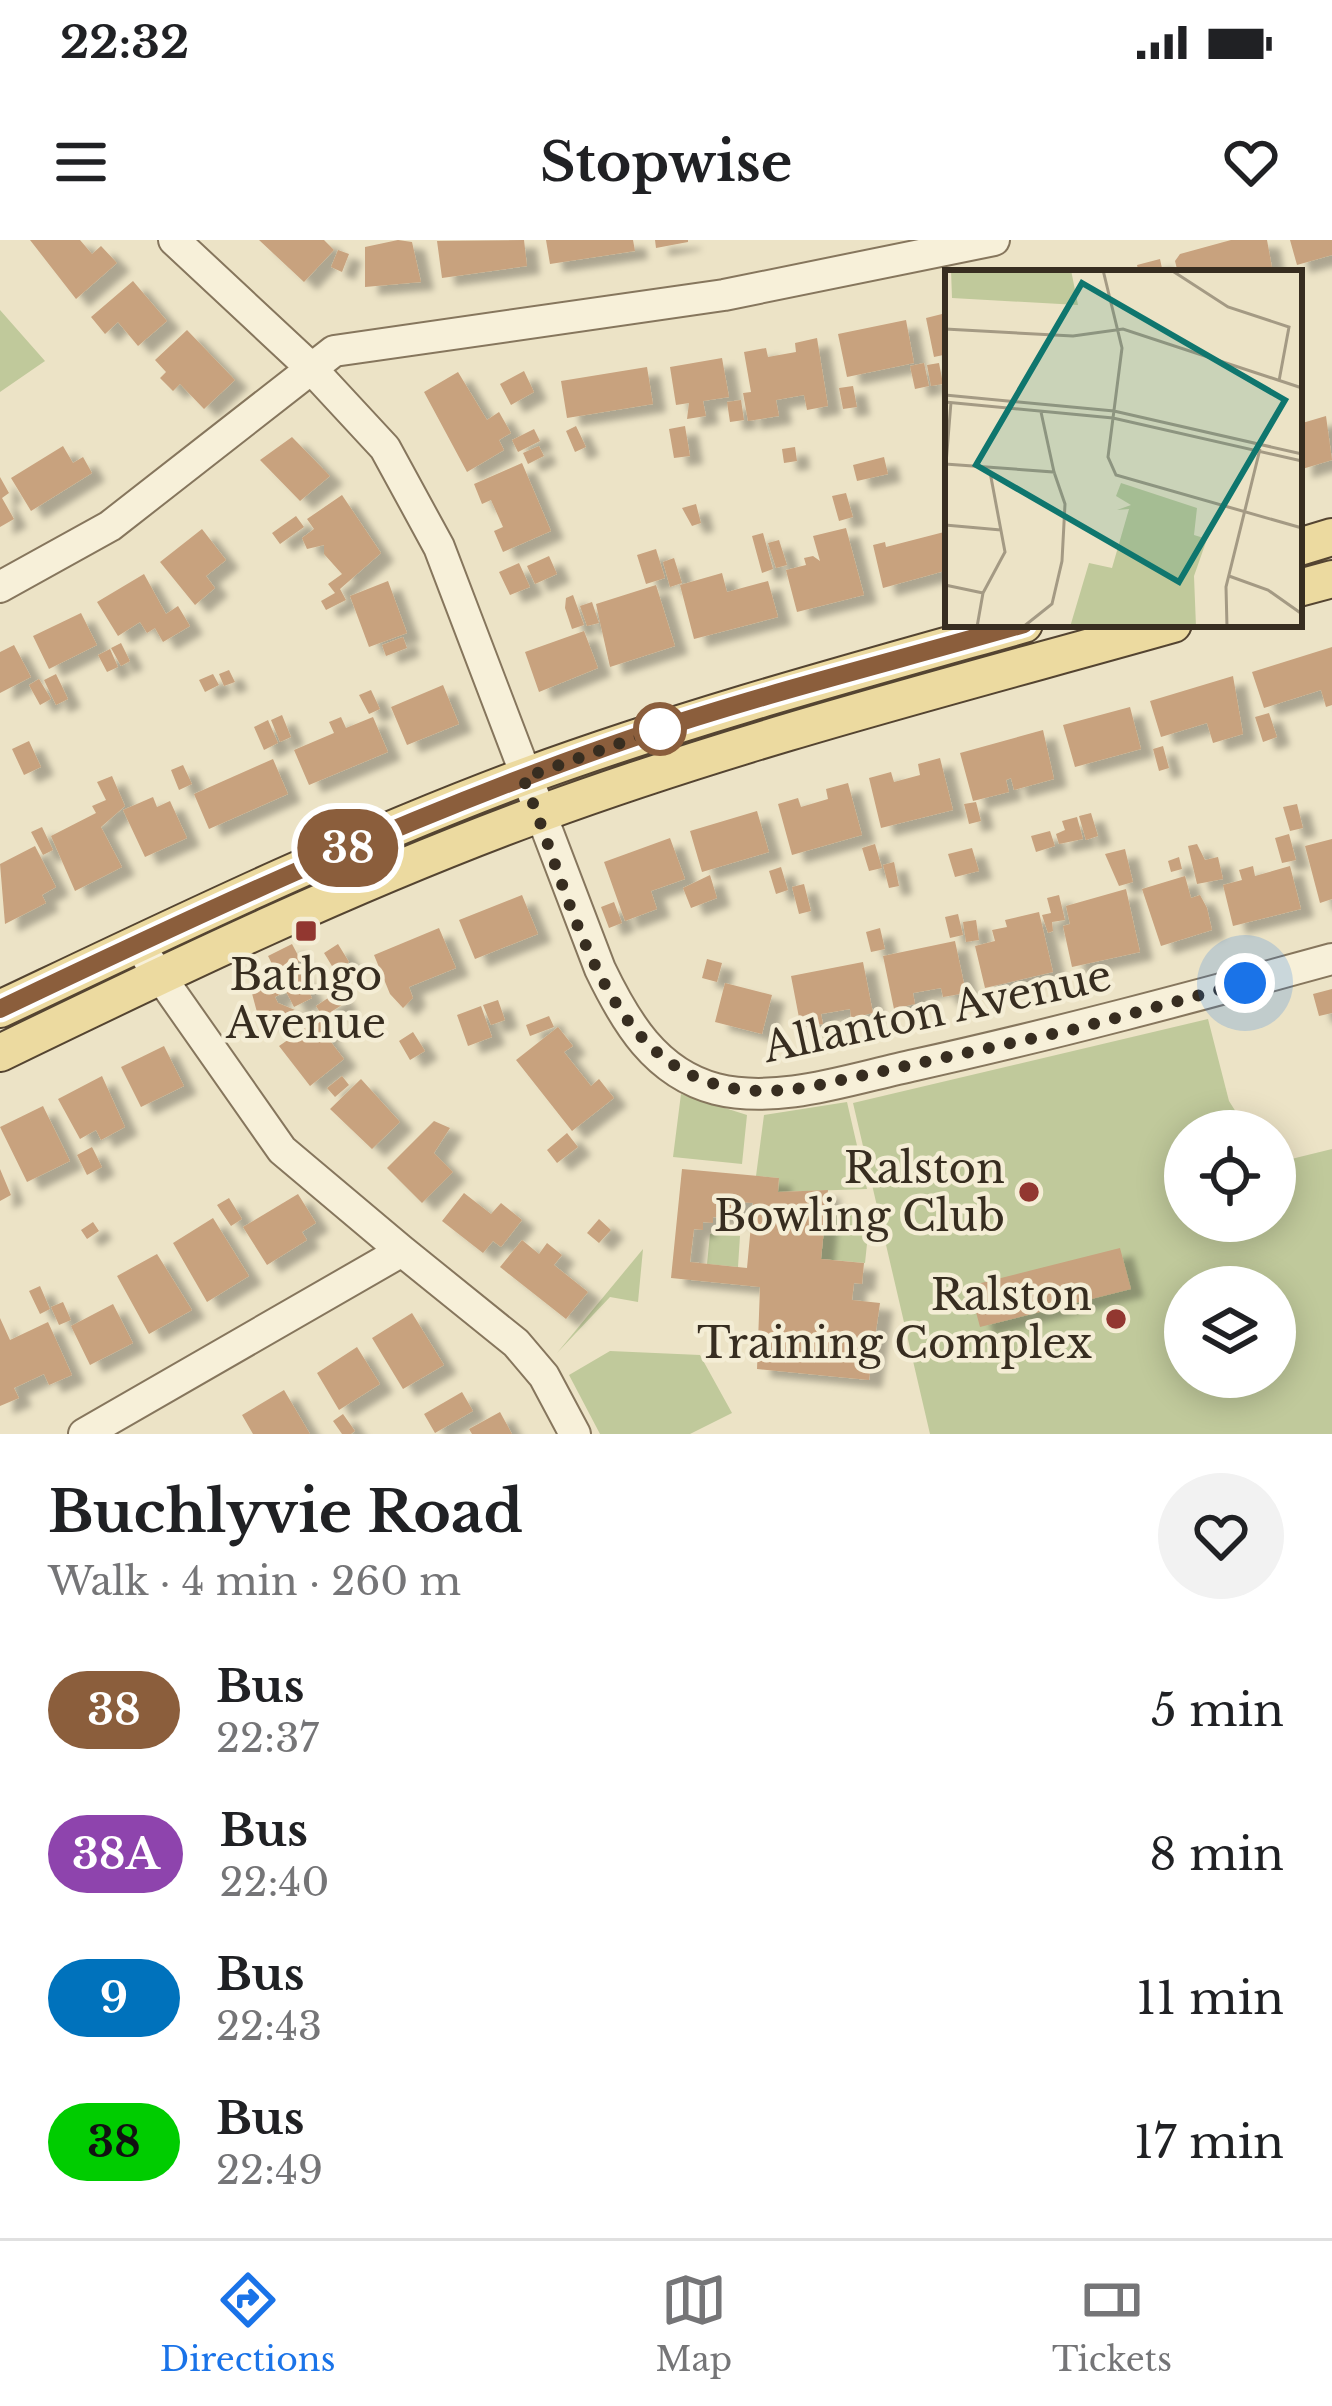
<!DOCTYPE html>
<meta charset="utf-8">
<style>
:root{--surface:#fff;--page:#f2f2f2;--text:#202124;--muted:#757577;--line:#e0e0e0;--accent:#1a73e8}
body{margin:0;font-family:"Libre Baskerville",serif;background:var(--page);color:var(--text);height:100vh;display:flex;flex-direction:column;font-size:45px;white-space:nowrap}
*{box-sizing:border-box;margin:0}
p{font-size:39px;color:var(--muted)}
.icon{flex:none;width:66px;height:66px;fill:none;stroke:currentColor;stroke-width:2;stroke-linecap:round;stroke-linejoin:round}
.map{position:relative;height:1194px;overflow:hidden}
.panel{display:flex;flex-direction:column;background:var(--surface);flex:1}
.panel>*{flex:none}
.badge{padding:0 24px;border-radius:39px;font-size:42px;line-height:78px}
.fabs{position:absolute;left:1164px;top:870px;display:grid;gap:24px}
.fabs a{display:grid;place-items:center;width:132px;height:132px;border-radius:50%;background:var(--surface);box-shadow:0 6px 30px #0003;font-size:60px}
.you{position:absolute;width:60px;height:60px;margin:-30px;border:9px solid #fff;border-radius:50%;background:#1a73e8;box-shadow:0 0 0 18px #1a73e833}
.map>.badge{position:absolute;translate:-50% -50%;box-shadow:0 0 0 6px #fff}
.round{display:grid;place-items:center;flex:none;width:126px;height:126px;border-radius:63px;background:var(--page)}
.summary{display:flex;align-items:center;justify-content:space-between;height:204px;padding:0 48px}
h1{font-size:57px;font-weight:800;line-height:90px}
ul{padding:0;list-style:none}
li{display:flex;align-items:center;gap:36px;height:144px;padding:0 48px}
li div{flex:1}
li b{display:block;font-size:45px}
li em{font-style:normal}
li .badge{min-width:132px;font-weight:700;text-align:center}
.status{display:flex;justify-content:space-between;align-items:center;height:84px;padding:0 60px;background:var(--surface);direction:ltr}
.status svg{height:33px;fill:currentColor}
header{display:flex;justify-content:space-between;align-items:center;height:156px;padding:0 48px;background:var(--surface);font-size:54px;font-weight:800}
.menu{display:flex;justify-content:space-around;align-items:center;height:168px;border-top:3px solid var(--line);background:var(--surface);font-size:33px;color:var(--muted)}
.menu a{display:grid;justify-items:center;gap:6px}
.menu .current{color:var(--accent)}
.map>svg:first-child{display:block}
</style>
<div class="status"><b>22:32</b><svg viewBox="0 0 49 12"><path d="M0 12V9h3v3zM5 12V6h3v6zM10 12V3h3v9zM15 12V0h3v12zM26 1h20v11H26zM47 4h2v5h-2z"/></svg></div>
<header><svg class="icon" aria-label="menu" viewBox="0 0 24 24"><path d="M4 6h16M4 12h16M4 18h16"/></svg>Stopwise<svg class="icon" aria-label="heart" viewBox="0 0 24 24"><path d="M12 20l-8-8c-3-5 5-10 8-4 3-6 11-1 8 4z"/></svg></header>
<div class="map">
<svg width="1332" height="1194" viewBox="0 0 1332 1194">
<defs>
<filter id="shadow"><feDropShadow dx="13" dy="8" stdDeviation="3" flood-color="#0004"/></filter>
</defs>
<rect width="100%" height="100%" fill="#ece3c6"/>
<path fill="#c0c99b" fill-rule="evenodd" d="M0,70L45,121L0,152Z
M1208,779L1229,861L1248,891H1185V981H1275V923L1332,909V1194H930L853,863ZM1185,1047H1275V1137H1185Z
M681,854L747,875L742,924L673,917Z
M847,862L867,949L778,952L779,938L756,936L764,875Z
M826,970L870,975L865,1023L821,1019Z
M710,994L740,996L738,1027L707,1024Z
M643,1009L638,1062L610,1057L557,1113Z
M610,1111L700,1115L732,1173L690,1194H600L569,1135Z"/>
<path fill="#c8a27e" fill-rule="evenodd" filter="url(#shadow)" d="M30,0H80L92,14L101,6L117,23L76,59Z
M259,0H324L334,10L304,42Z
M398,0L412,2L421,42L365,47V7Z
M524,0L527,26L442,38L437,1Z
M546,0H633L635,11L550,24Z
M655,0H688V2L656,8Z
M1231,0H1267L1273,33H1178L1175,21L1180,14Z
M1290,0H1332V15L1297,25Z
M338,10L349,14L342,32L331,27Z
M1160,19L1163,33H1139L1137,25Z
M133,41L167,81L138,106L118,82L105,94L91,77Z
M946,73L948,114L934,117L926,78Z
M906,80L914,123L847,137L838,94Z
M187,90L235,140L204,169L180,144L173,151L160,138L166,132L155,120Z
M817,98L828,166L807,170L804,155L776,160L779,176L748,181L743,153L751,152L744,112L766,108L768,117L796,112L795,103Z
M722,118L729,157L703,161L706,176L687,179L689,163L676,165L670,127Z
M924,123L929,146L915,149L910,126Z
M939,123L943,144L931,146L927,125Z
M647,127L653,164L567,178L561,141Z
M524,131L534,152L511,165L500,144Z
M458,132L487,180L499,172L511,193L499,200L504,210L467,232L424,152Z
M853,146L857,167L843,169L839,148Z
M741,160L744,180L730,182L727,162Z
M1326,176L1332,220L1299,230V184Z
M576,186L586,207L575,212L566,191Z
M685,186L690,216L674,218L669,189Z
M534,189L540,201L518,212L512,200Z
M292,197L330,236L300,261L260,220Z
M63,206L73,223L83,217L92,233L31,271L11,238Z
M539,206L544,216L528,224L523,213Z
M795,207L797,221L784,223L782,209Z
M884,217L888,234L857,241L853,225Z
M522,223L551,291L503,312L494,291L503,287L491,260L482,264L474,244Z
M0,237L9,253L2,258L14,279L0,287Z
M846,253L853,277L839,281L832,256Z
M342,255L381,313L340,349L346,360L326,370L321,361L335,353L328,344L342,334L324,314V305L307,309L302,298L314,289L307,279Z
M696,264L701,283L692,286L682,268Z
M296,276L304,287L280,304L272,293Z
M846,288L864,355L797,372L786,330L806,325L804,318L813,316L820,321L813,296Z
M202,289L226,320L206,336L215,348L195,365L160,322Z
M948,291V330L883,348L873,305L885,302L886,307Z
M763,293L773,329L762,333L752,296Z
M779,300L787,325L776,328L768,303Z
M656,309L665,338L646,344L637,315Z
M549,316L557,334L535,344L527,326Z
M674,318L682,343L670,347L663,322Z
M519,323L530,347L510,355L499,332Z
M722,333L727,352L768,341L778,377L694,399L680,345Z
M144,334L166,374L178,366L190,386L163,402L155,388L147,393L140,382L118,396L97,362Z
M388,341L407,393L369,407L350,356Z
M656,345L675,406L610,427L596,364Z
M573,355L584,385L572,389L565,368L566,358Z
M592,362L599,383L587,386L580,366Z
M81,373L97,405L49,429L33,396Z
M584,391L598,428L539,452L525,412Z
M403,397L407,408L386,416L382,405Z
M121,403L130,421L121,426L111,408Z
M14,405L31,437L0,453V412Z
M1332,407V465L1326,467L1321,450L1264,468L1252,432Z
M110,409L118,427L107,432L98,415Z
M229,430L235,442L224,446L219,434Z
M56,434L68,459L56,465L44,440Z
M213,434L219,445L205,452L199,440Z
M1233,436L1243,494L1213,503L1207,483L1161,497L1150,461Z
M39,439L51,459L40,465L29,445Z
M443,445L459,484L407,505L391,467Z
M371,450L380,469L369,474L359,455Z
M1130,467L1141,509L1075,527L1063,485Z
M1269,473L1277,497L1263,502L1255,477Z
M282,475L291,497L280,502L271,480Z
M341,477L346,488L373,477L388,512L309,545L294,510L334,493L329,482Z
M268,480L278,503L264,510L254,487Z
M1043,490L1054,539L1014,550L1011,538L1006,540L1009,552L973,561L960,513Z
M29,501L41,527L24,535L12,509Z
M1163,506L1169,528L1159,531L1153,509Z
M940,518L953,570L881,588L869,538L891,532L894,542L920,535L918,524Z
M273,519L288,554L209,589L194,554Z
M183,525L192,544L179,550L171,530Z
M112,536L125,566L101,587L122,627L75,651L51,596L96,573L92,566L106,560L97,542Z
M848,543L862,595L792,615L778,564L798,558L801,567L828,559L826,549Z
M153,557L157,567L170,561L187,598L145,617L123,570Z
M976,562L981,581L969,584L964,564Z
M1297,564L1303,588L1290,591L1283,567Z
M757,571L769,612L702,632L690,591Z
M1091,573L1098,596L1086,600L1079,576Z
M1077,577L1083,599L1059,604L1056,594L1065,590L1062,581Z
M42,587L53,610L43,615L31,592Z
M1050,591L1055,606L1036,612L1031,596Z
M1289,594L1296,620L1282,623L1275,598Z
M670,598L685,639L651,651L657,669L625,681L604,622Z
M1332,599V659L1320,663L1305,606Z
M875,604L882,628L869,631L862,608Z
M1197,604L1205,620L1218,617L1223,639L1197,644L1188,606Z
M35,606L56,647L42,655L46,663L5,684L0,624Z
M972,608L979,631L955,637L948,614Z
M1125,609L1133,642L1119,646L1105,614Z
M1179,617L1182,629L1171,632L1168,621Z
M894,622L899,646L889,648L883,625Z
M1253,626L1255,636L1290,626L1301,669L1233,686L1223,645L1242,640L1239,630Z
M781,627L788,650L776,654L769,631Z
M710,635L717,658L691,668L683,648Z
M1185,636L1191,658L1200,655L1207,668L1212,690L1161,706L1142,649Z
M804,644L811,671L799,674L792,647Z
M1126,649L1140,712L1072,727L1063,686L1070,684L1066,666Z
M522,655L538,694L475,719L459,680Z
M1059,655L1065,680L1052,682L1053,691L1048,693L1042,675L1051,673L1047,658Z
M614,662L622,683L609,688L601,667Z
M1039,672L1053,732L985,748L975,706L995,701L992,690L1007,687L1005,680Z
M958,674L963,695L950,698L945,677Z
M976,680L979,700L966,702L963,682Z
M439,688L456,728L409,747L413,758L403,768L390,754L374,715Z
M880,688L885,709L871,712L866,692Z
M955,701L966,753L943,757L941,748L913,753L915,764L894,769L883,716Z
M292,704L301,721L295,723L312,758L294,767L268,716Z
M338,704L349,722L335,731L324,713Z
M707,719L722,723L717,742L702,738Z
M863,722L873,773L851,778L850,769L821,774L823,784L801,788L791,736Z
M277,739L285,752L275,757L278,763L295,770L266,781L258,776L250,746L254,740L269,744Z
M725,743L772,755L762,794L715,782Z
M1332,749V773L1319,776L1313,754Z
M337,752L345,763L323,777L316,766Z
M498,760L505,780L491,785L483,765Z
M481,766L492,797L468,806L457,775Z
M549,776L554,787L530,796L526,785Z
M320,778L329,789L324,793L344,819L310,846L279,806Z
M558,787L573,806L564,812L591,846L599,839L614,858L572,891L516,820Z
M413,792L425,811L410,820L399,801Z
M164,806L184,846L141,867L121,827Z
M102,836L125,887L101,900L96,890L80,899L58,859Z
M342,836L349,845L335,857L327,848Z
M361,839L400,882L372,909L330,869Z
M43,866L70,921L27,942L0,887Z
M434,881L450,888L434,913L453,932L422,963L387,928Z
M567,893L578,907L557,923L547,910Z
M92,907L102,927L87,935L77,915Z
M0,929L11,955L0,961Z
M682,929L779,938L778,952L828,950L821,1019L864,1023L862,1044L854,1043L852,1060L880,1063L869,1140L757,1129L760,1047L671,1038ZM740,962L753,963L747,1028L690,1022L694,989L703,990V982L713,983V977L738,979Z
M464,953L491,974L501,963L522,980L501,1007L493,1001L483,1013L442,981Z
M298,954L316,983L302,992L307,1000L267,1025L243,987Z
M229,958L242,979L231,986L217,965Z
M213,978L249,1036L207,1062L173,1003Z
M599,979L611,990L599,1003L587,993Z
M93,982L99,991L87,999L81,990Z
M522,1000L539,1014L547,1003L562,1015L554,1025L588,1052L566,1079L500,1027Z
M1120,1008L1131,1049L980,1087L969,1046Z
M157,1014L192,1070L149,1094L117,1036Z
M40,1046L50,1069L40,1074L29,1051Z
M63,1062L71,1080L59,1085L51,1067Z
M113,1064L133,1103L90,1125L71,1086Z
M412,1073L444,1125L403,1149L372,1098Z
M0,1078L10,1100L48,1082L72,1135L49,1145L44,1134L14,1148L19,1158L0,1166Z
M357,1107L380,1144L339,1170L317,1133Z
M284,1150L310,1194H253L242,1175Z
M462,1152L473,1171L435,1193L424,1174Z
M500,1172L512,1194H472L469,1189Z
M343,1174L355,1191L351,1194H342L333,1181Z"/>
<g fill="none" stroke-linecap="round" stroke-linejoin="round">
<g stroke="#86765d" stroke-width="34">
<path id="minor" d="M174,0L309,126L385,208L439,307L600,729C625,781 655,833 716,849C779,865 853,838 915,825C1055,794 1193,757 1332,719
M0,347L110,286L334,111L724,55L994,0
M402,1011L516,1103L544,1136L575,1194
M84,1194L402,1011L282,910L148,719"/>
</g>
<g stroke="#544431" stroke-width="40">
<path id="major" d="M1299,307L1332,297
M1299,348L1332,339
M0,769C173,687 346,603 526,536C690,476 857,431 1024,384
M0,813C177,727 354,642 539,574C746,498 960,444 1173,384"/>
</g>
<use href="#minor" stroke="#f7f0d9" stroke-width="30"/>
<use href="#major" stroke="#ecdaa0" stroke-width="36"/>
</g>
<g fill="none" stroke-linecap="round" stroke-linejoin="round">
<g stroke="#fff" stroke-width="27">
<path id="line" d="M0,769C209,669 419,571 638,496C765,453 896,421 1024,384"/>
</g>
<use href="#line" stroke="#8b5e3c" stroke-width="18"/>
<path stroke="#372d20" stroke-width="12" stroke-dasharray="0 21.6" d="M660,489L523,538C583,683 610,885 814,846L1071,790L1245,743"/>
</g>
<circle fill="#fff" stroke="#8b5e3c" stroke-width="6" cx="660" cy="489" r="24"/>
<g fill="#923730" stroke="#f4edd5" stroke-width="4.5">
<rect x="294" y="679" width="24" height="24" rx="6"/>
<circle cx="1029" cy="952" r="12"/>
<circle cx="1116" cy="1079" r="12"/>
</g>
<g text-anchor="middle" stroke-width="9" stroke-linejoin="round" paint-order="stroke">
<g font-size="42" fill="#372d20" stroke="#f4edd5" text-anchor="end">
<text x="306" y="750" text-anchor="middle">Bathgo<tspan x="306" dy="48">Avenue</tspan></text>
<text x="1005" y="943">Ralston<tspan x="1005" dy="48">Bowling Club</tspan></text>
<text x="1092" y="1070">Ralston<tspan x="1092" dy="48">Training Complex</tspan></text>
</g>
<g font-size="42" fill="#372d20" stroke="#f4edd5">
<text transform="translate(937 771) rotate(-12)" y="15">Allanton Avenue</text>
</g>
</g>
<g transform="translate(945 30)">
<rect width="357" height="357" fill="#ece3c6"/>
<path d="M6,0H126L133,35L7,28ZM176,213L252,238L249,265L262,269L249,306L251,357H125L144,293L167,298L184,239L172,240L186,235L171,226Z" fill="#c0c99b"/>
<path fill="none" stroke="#a49a84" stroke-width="3" d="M158,0L177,78L163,187L171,205L357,258M226,0L283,37L344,57L334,111M0,59L128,66L178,59L357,118M0,125L169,141L357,184M0,132L168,148L357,191M0,194L109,202L96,142M1,194L6,132M0,255L56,260M284,306L323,320L357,344M0,315L38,323M32,357L38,323L60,282L45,202M78,357L107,334L117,291L120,234L109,202M282,357L281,317L315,179"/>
<path fill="#0f766e" fill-opacity="0.15" stroke="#0f766e" stroke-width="6" d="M137,13L340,130L234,312L31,195Z"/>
<rect width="357" height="357" fill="none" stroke="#372d20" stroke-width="6"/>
</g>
</svg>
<div class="fabs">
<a><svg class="icon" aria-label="locate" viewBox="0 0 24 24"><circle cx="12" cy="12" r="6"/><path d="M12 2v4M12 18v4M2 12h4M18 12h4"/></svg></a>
<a><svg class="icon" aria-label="layers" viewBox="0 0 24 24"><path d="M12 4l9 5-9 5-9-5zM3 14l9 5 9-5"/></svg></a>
</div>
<div class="you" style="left:1245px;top:743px"></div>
<b class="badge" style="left:348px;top:608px;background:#8b5e3c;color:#fff">38</b>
</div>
<section class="panel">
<div class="summary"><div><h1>Buchlyvie Road</h1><p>Walk · 4 min · 260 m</p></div><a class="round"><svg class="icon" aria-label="heart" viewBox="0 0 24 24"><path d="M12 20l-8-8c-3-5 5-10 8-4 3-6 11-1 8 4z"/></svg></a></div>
<ul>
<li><span class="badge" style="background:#8b5e3c;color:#fff">38</span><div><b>Bus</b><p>22:37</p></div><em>5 min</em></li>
<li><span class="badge" style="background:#8e44ad;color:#fff">38A</span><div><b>Bus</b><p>22:40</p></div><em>8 min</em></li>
<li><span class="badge" style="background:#0072bc;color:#fff">9</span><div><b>Bus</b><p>22:43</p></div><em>11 min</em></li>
<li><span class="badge" style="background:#0c0;color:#111">38</span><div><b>Bus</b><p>22:49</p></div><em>17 min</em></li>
</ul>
</section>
<nav class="menu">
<a class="current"><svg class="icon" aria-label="directions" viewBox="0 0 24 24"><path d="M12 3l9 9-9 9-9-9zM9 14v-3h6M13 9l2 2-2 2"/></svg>Directions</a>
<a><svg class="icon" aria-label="map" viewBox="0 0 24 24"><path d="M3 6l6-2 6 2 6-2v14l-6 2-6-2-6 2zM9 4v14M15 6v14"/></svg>Map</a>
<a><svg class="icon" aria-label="tickets" viewBox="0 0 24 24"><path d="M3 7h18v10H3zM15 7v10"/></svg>Tickets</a>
</nav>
